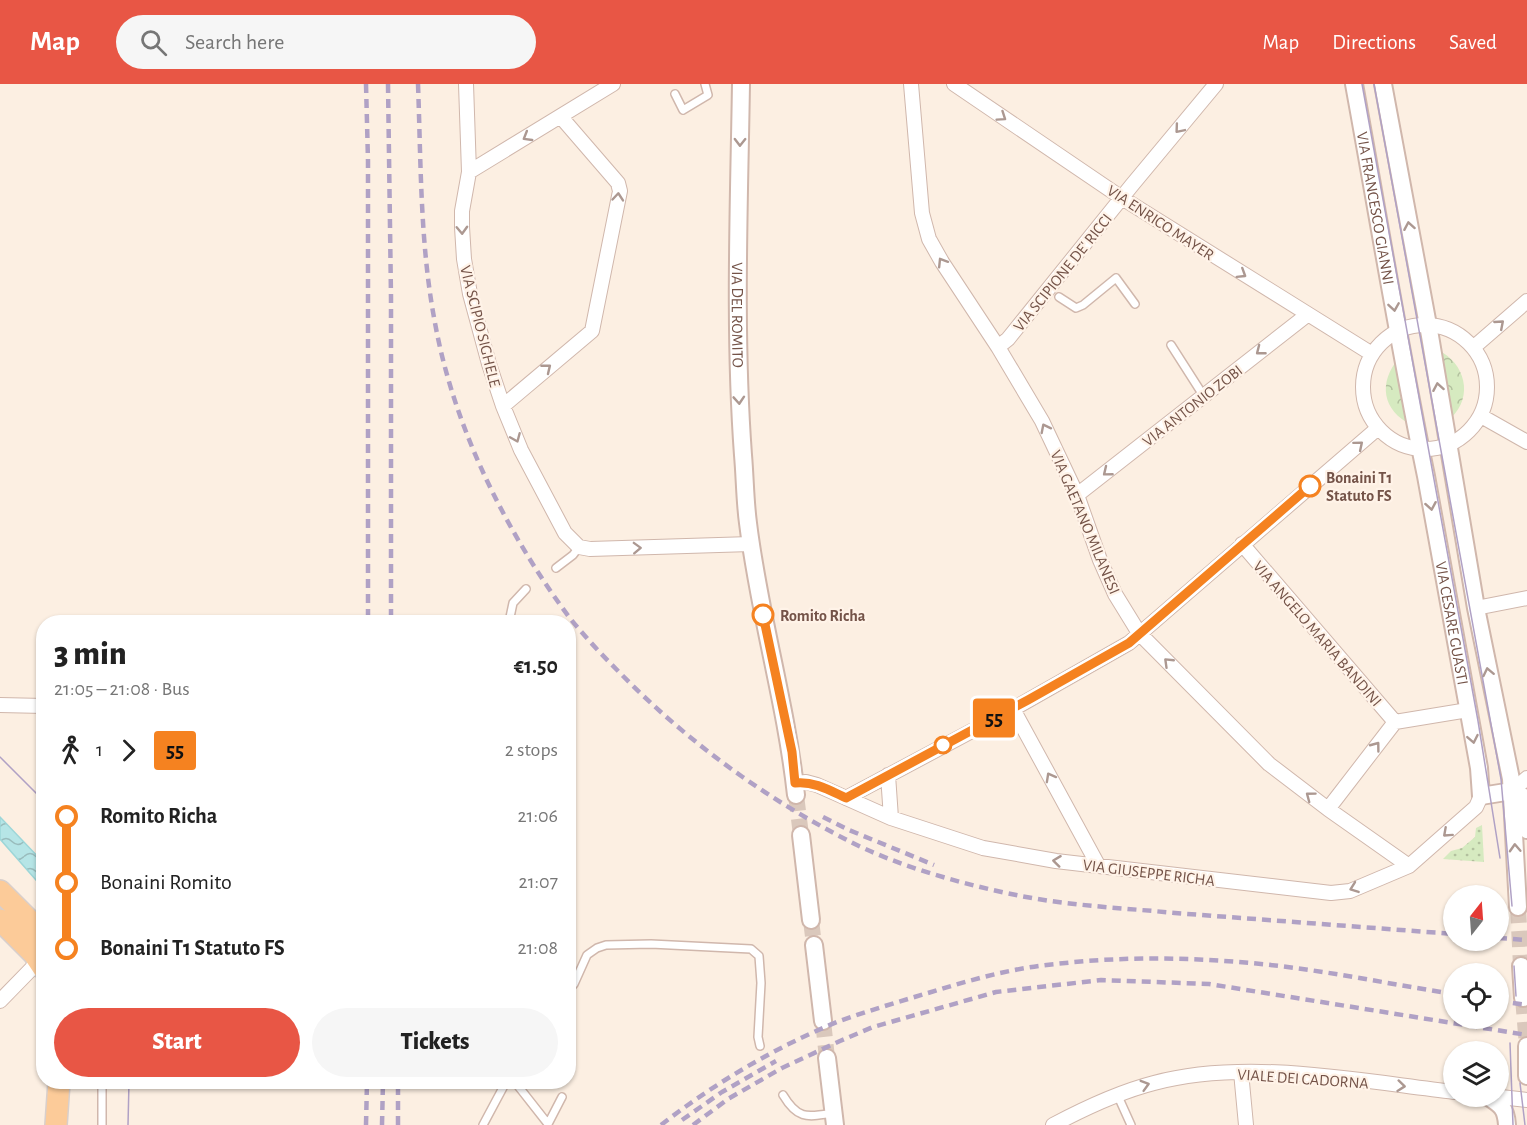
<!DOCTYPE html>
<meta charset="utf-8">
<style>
:root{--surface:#fff;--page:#f6f6f6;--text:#222;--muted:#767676;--accent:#e85645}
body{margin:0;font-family:"Alegreya Sans",sans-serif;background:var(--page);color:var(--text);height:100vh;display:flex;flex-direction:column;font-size:22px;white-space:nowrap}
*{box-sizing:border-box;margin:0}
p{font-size:20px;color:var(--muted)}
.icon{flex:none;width:33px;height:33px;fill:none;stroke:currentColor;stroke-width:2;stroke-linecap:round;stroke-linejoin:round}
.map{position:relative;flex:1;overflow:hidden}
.drawer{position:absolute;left:36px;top:531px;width:540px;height:474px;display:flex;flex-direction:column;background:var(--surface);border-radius:24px;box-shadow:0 2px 4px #0004}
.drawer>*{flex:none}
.badge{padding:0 12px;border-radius:4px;font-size:21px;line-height:39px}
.needle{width:39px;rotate:17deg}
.controls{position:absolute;left:1443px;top:801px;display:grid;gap:12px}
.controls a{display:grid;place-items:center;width:66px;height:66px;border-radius:50%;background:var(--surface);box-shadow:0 2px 4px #0004;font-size:30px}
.map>.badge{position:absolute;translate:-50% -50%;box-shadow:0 0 0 3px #fff}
.legs{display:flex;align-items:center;gap:9px;height:66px;padding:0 18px;font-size:20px}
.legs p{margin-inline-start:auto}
.headline{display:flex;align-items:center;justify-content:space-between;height:102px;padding:0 18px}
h1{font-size:33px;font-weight:800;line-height:45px}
.cta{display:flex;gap:12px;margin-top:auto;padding:12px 18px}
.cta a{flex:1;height:69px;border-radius:36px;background:var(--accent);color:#fff;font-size:24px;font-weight:800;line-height:69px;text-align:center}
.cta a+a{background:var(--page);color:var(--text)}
ul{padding:0 18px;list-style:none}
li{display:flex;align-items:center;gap:21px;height:66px;font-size:22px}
li i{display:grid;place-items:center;width:9px;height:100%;margin:0 8px;background:currentColor}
li i::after{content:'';width:15px;height:15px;margin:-8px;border:4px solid;border-radius:50%;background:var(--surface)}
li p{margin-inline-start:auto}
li:first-child i{background:linear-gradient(#0000 50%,currentColor 0)}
li:last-child i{background:linear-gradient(currentColor 50%,#0000 0)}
header{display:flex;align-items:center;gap:36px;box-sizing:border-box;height:84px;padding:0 30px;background:var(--accent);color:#fff}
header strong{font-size:28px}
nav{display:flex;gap:33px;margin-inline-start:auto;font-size:21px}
.search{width:420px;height:54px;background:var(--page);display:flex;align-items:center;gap:15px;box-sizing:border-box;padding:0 21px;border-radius:33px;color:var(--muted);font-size:22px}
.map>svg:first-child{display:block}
</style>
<header>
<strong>Map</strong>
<div class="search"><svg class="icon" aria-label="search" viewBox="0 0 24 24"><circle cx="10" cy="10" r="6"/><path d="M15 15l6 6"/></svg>Search here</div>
<nav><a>Map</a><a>Directions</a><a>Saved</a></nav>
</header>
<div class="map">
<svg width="1527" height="1041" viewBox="0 0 1527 1041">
<defs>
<pattern id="grass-dots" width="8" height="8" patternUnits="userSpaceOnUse" patternTransform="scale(1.5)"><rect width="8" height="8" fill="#d6eac0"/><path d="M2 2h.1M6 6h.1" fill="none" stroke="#b2c09e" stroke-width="1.8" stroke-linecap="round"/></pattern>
<pattern id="park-crowns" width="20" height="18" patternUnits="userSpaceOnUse" patternTransform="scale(1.5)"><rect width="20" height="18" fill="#d6eac0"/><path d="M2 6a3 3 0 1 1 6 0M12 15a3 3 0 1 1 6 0" fill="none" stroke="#b2c09e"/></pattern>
<pattern id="water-waves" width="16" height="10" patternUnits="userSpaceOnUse" patternTransform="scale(1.5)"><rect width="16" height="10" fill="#b6e5e6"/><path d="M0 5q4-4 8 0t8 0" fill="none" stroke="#99bcbc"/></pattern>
</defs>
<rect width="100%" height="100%" fill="#fcefe2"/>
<path fill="url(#grass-dots)" d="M1482,741L1484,778L1443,775L1451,767L1462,764L1475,753L1476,744Z"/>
<path fill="url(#park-crowns)" d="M1438,266C1465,279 1474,312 1451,334Z
M1399,274L1412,341C1382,327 1378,298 1399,274Z"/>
<path fill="url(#water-waves)" stroke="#9dd6d8" stroke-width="1.5" d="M0,733L43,778V804L0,755Z"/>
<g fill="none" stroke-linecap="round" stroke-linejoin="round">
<path stroke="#dac8bc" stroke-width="16" stroke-dasharray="16 8" stroke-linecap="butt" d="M796,711L801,751
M1518,823L1521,882
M811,836L814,861
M1523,914L1527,962
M823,937L827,974"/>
<g stroke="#d0b7ac" stroke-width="10">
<path id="service" d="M675,10L683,26L708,11L705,0
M1059,213L1076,224L1083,221L1116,194L1135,220
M1171,261L1203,311
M556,484L573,471L579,463
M509,538L513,519L526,505
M568,907L574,900L587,871L597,864L606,861L651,860L751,865L759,872L761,899L758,953L760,962
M515,998L548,1040L562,1013
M1117,1010L1131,1041
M783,1011C798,1036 807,1033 834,1029
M102,1041V998
M483,1041L506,998"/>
</g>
<g stroke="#d0b7ac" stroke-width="16">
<path id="minor" d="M466,0L469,88L462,127V143L464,175L470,210L489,280L503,322L521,366L565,449L579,463L590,465L751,460
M911,0L922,129L929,155L942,178L998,263L1042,337L1077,411L1100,476L1115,510L1139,549L1269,680L1328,725L1409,782
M954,0L1122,114L1372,270
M469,88L613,0
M1363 303a62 62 0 1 1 124 0a62 62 0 1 1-124 0Z
M998,263L1008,255L1132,101L1216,0
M1474,263L1527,217
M503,322L592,247L620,107L618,99L561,33
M1481,332L1527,358
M1077,411L1307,231
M1242,460L1395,638
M1476,524L1527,514
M0,621L44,622
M1013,625L1098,781
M888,691L891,734
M795,699L806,698L817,701L891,734L983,764L1056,777L1331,809L1350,807L1409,782L1476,723L1481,712
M1512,707L1527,694
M1512,707L1527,713
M846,714L1013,625L1129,559L1378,344
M1328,725L1395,638L1468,626
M0,917L39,877
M1241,988L1246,1041
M1492,1012L1527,1016
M1053,1041C1085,1024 1119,1008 1154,999C1247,974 1359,997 1454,1008"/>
</g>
<g stroke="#d0b7ac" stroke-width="20">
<g id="tertiary">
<path id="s1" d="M741,0C739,124 734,248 743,371C745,394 745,417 748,439C759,530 786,619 796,711"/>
<path id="s2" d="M1354,0C1378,131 1399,262 1426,392L1479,684L1481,712L1512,707"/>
<path d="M1383,0L1430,252L1476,524L1511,695L1518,823"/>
<path d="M1520,721L1527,746"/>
<path d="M801,751L811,836"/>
<path d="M814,861L823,937"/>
<path d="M1521,882L1523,914"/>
<path d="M1527,962V992"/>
<path d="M827,974L835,1041"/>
<path d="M1487,1012C1501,1021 1506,1024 1507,1041"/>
</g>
</g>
<g stroke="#d8cfcc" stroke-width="24">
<path id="primary" d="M0,807L44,851
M0,836L34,870L44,885
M56,1041L59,998"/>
</g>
<use href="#service" stroke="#fff" stroke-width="7"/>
<use href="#minor" stroke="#fff" stroke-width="14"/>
<use href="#tertiary" stroke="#fff" stroke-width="16"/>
<use href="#primary" stroke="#fccb99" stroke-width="21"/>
<path stroke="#b0a1c5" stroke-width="1.5" d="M1362,0L1478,637L1500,774
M1374,0L1501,695L1512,822
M0,673L44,717
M1514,882L1516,912
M1510,959L1513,1041
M1520,999L1525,1041
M128,1041L129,998"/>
<path stroke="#b0a1c5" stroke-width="4.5" stroke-dasharray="9 6" stroke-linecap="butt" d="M366,0L368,77V538
M388,0L391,213V538
M418,0C421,80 420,161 435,239C454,344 506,448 569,533C585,553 603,572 621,590C687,657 762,712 845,755C896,782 965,801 1021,812C1072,822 1124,824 1175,829C1268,836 1361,843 1454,850
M823,733L849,746L934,781
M1498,854L1527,856
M1498,917L1527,921
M682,1036L722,1008L776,977
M366,1041L367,998
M382,1041L383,998
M398,1041V998
M661,1041C715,999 774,964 837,938C867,927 898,918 928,909C970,896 1012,884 1056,880C1116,873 1177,873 1238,878C1310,883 1382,899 1454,910
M693,1041L728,1015L782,984L840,957L873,943L996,908L1101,896L1209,900L1527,951"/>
</g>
<defs><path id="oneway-chevron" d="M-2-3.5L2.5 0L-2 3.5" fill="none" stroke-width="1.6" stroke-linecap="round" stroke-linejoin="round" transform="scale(1.5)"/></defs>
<g stroke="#ac9891">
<use href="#oneway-chevron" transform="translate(1002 33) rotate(34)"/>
<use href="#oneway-chevron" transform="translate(1179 45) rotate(130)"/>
<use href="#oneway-chevron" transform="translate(527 53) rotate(149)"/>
<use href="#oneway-chevron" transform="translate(740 58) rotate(91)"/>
<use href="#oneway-chevron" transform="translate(618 113) rotate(-85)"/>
<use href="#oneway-chevron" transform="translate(1409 142) rotate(-100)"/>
<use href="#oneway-chevron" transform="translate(462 146) rotate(88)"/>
<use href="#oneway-chevron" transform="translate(942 178) rotate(-122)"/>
<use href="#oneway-chevron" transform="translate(1242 190) rotate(32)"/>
<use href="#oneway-chevron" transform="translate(1394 223) rotate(81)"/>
<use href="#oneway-chevron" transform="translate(1500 240) rotate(-41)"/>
<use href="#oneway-chevron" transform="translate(1260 267) rotate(142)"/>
<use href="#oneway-chevron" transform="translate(547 284) rotate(-39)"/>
<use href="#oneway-chevron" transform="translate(1438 303) rotate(-100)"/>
<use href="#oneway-chevron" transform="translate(739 316) rotate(86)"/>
<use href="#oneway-chevron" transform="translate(1045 344) rotate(-117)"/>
<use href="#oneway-chevron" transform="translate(516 354) rotate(67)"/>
<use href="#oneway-chevron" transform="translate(1359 361) rotate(-40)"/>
<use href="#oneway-chevron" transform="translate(1107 388) rotate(141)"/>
<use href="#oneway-chevron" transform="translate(1431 422) rotate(80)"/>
<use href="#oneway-chevron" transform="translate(637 464) rotate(-2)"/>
<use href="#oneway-chevron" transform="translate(1168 578) rotate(-136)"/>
<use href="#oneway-chevron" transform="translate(1488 588) rotate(-102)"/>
<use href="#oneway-chevron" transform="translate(1473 655) rotate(79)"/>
<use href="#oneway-chevron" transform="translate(1376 662) rotate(-53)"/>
<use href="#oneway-chevron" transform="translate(1050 693) rotate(-119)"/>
<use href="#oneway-chevron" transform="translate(1310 712) rotate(-143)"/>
<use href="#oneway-chevron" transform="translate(1447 749) rotate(138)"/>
<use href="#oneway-chevron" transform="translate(1515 764) rotate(-93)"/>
<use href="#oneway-chevron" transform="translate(1057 777) rotate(-173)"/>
<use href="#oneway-chevron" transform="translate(1354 804) rotate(160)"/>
<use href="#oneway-chevron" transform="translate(1145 1001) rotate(-16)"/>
<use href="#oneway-chevron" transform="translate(1401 1002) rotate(6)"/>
</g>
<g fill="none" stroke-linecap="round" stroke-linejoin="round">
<g stroke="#fff" stroke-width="14">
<path id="line-1" d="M763,531L792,668L795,699C814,697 829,706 846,714L1028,616L1129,559L1310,402"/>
</g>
<use href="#line-1" stroke="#f58220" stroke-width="9"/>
</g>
<g fill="#fff" stroke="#f58220" stroke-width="3">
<circle cx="1310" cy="402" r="10"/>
<circle cx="763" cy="531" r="10"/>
<circle cx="943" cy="661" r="8"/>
</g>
<g text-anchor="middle" stroke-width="4.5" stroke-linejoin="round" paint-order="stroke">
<g font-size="16" fill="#745348" stroke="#fff3e8">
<text dy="6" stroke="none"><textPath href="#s2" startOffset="126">VIA FRANCESCO GIANNI</textPath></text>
<text transform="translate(1161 138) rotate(33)" y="6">VIA ENRICO MAYER</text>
<text transform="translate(1062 188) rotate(-51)" y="6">VIA SCIPIONE DE' RICCI</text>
<text dy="6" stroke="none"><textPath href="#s1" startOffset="231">VIA DEL ROMITO</textPath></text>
<text transform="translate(481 242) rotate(76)" y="6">VIA SCIPIO SIGHELE</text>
<text transform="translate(1192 321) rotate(-38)" y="6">VIA ANTONIO ZOBI</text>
<text transform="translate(1086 438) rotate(67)" y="6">VIA GAETANO MILANESI</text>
<text dy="6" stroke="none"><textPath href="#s2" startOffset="548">VIA CESARE GUASTI</textPath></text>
<text transform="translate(1318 549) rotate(49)" y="6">VIA ANGELO MARIA BANDINI</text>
<text transform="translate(1149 788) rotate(7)" y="6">VIA GIUSEPPE RICHA</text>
<text transform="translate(1303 994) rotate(4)" y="6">VIALE DEI CADORNA</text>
</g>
<g font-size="16" font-weight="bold" fill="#745348" stroke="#fff3e8" text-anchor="start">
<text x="1326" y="399">Bonaini T1<tspan x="1326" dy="18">Statuto FS</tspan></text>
<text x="780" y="537">Romito Richa</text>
</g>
</g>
</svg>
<div class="controls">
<a><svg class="needle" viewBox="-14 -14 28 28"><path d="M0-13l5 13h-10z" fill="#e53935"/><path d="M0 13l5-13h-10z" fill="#767676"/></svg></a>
<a><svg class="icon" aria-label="locate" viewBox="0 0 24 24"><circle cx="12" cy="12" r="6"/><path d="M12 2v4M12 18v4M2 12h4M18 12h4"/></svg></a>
<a><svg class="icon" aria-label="layers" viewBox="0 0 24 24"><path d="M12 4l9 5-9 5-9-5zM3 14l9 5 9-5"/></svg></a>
</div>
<b class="badge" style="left:994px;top:634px;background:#f58220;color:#111">55</b>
<section class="drawer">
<div class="headline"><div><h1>3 min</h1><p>21:05 – 21:08 · Bus</p></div><b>€1.50</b></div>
<div class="legs"><svg class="icon" aria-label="walk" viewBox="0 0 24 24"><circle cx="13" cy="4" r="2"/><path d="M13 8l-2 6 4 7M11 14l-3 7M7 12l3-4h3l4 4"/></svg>1<svg class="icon" aria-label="forward" viewBox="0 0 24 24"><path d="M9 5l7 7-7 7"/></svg><b class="badge" style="background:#f58220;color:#111">55</b><p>2 stops</p></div>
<ul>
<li><i style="color:#f58220"></i><b>Romito Richa</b><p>21:06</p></li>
<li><i style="color:#f58220"></i><span>Bonaini Romito</span><p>21:07</p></li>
<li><i style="color:#f58220"></i><b>Bonaini T1 Statuto FS</b><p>21:08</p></li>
</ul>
<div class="cta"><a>Start</a><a>Tickets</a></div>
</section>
</div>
